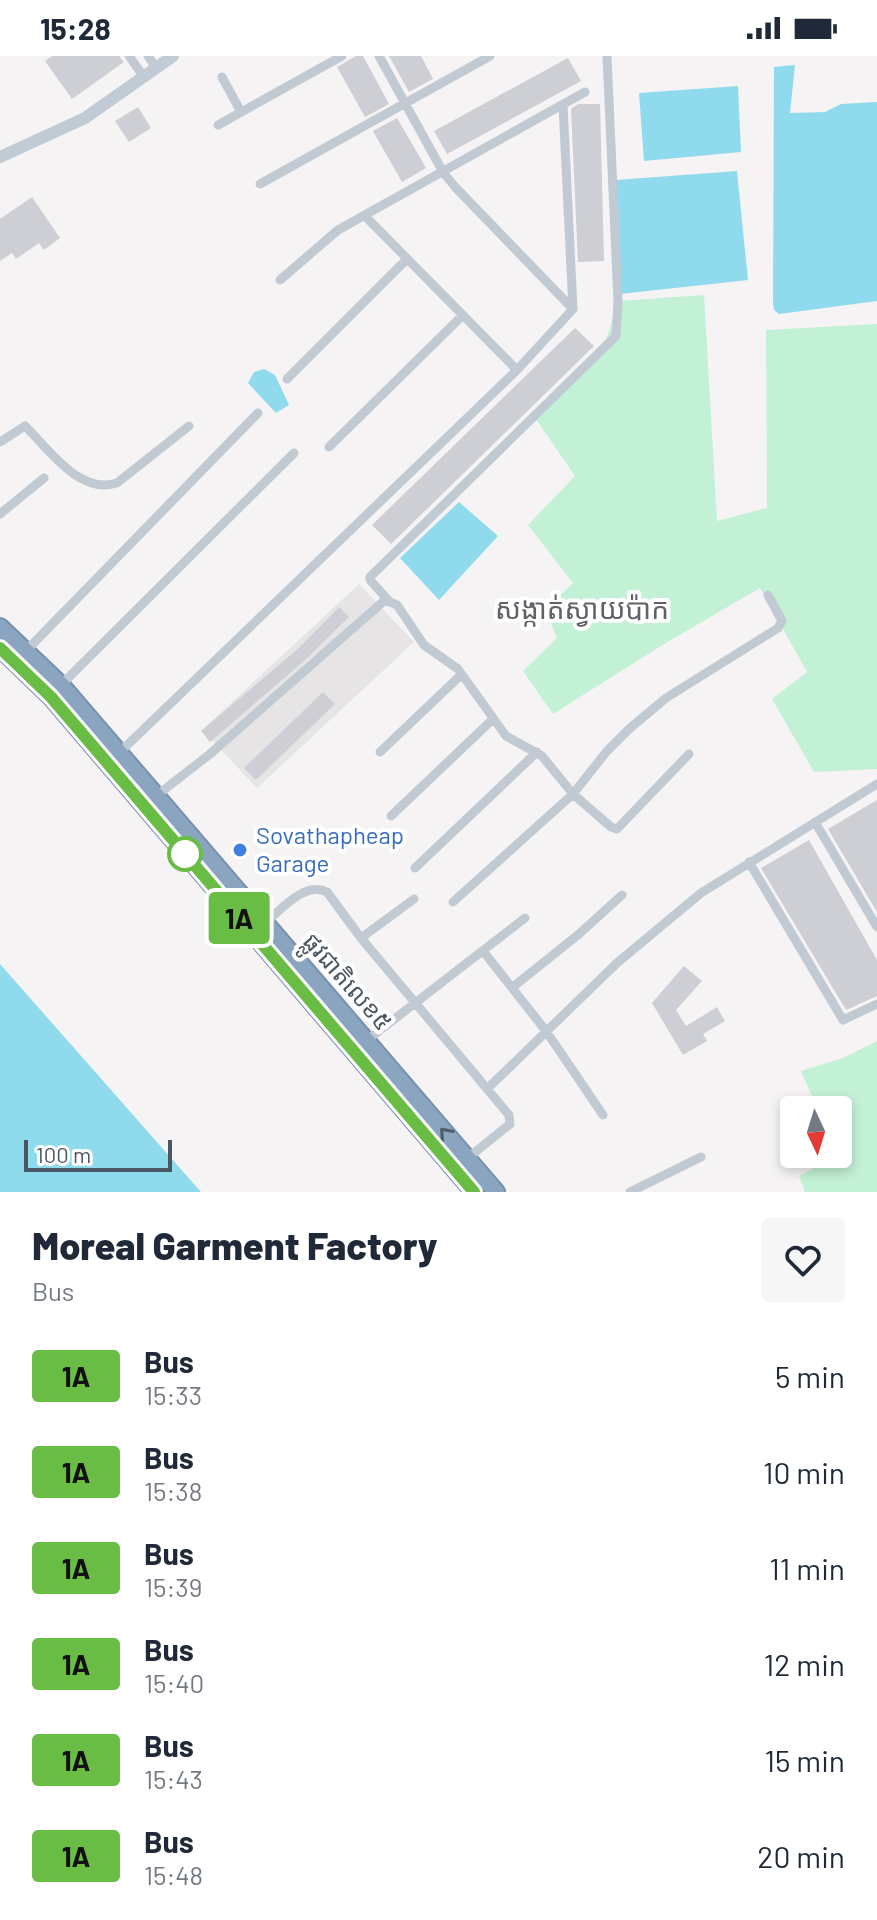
<!DOCTYPE html>
<meta charset="utf-8">
<style>
:root{--surface:#fff;--page:#f6f6f7;--text:#1f2937;--muted:#747a83}
body{margin:0;font-family:Barlow,"Noto Sans Khmer",sans-serif;background:var(--page);color:var(--text);height:100vh;display:flex;flex-direction:column;font-size:30px;white-space:nowrap}
*{box-sizing:border-box;margin:0}
p{font-size:26px;color:var(--muted)}
.icon{flex:none;width:44px;height:44px;fill:none;stroke:currentColor;stroke-width:2;stroke-linecap:round;stroke-linejoin:round}
.map{position:relative;height:1136px;overflow:hidden}
.side{display:flex;flex-direction:column;background:var(--surface);flex:1}
.side>*{flex:none}
.badge{padding:0 16px;border-radius:6px;font-size:28px;line-height:52px}
.needle{width:52px;rotate:176deg}
.tools{position:absolute;left:780px;top:1040px;display:grid;gap:16px}
.tools a{display:grid;place-items:center;width:72px;height:72px;border-radius:8px;background:var(--surface);box-shadow:0 4px 12px #0003;font-size:40px}
.scale{position:absolute;left:24px;bottom:20px;width:148px;box-sizing:border-box;padding-left:8px;border:4px solid #4a5661;border-top:0;font-size:22px;line-height:28px;white-space:nowrap;color:#4a5661;-webkit-text-stroke:6px #fff;paint-order:stroke}
.map>.badge{position:absolute;translate:-50% -50%;box-shadow:0 0 0 4px #fff}
.round{display:grid;place-items:center;flex:none;width:84px;height:84px;border-radius:8px;background:var(--page)}
.headline{display:flex;align-items:center;justify-content:space-between;height:136px;padding:0 32px}
h1{font-size:38px;font-weight:800;line-height:60px}
ul{padding:0;list-style:none}
li{display:flex;align-items:center;gap:24px;height:96px;padding:0 32px}
li div{flex:1}
li b{display:block;font-size:30px}
li em{font-style:normal}
li .badge{min-width:88px;font-weight:700;text-align:center}
.status{display:flex;justify-content:space-between;align-items:center;height:56px;padding:0 40px;background:var(--surface);direction:ltr}
.status svg{height:22px;fill:currentColor}
.map>svg:first-child{display:block}
</style>
<div class="status"><b>15:28</b><svg viewBox="0 0 49 12"><path d="M0 12V9h3v3zM5 12V6h3v6zM10 12V3h3v9zM15 12V0h3v12zM26 1h20v11H26zM47 4h2v5h-2z"/></svg></div>
<div class="map">
<svg width="877" height="1136" viewBox="0 0 877 1136">
<rect width="100%" height="100%" fill="#f5f3f3"/>
<path fill="#e6e4e5" d="M359,528L414,586L257,732L202,674Z"/>
<path fill="#c3f1d5" d="M704,239L717,465L767,452L766,274L877,268V713L814,716L772,643L807,616L760,532L664,588L553,658L523,615L557,582L545,554L573,527L528,469L575,420L536,363L600,301L619,245Z
M877,985V1136H805L799,1120L838,1099V1054H818L801,1015L843,1002Z"/>
<path fill="#90daee" d="M795,9L790,57L825,56L841,48L877,46V245L779,258L774,254L773,247L774,11Z
M738,30L741,96L644,105L639,37Z
M737,115L748,224L620,238L616,124Z
M264,313L275,319L289,349L276,357L248,327L254,316Z
M459,446L498,480L439,544L400,502Z
M0,908L201,1136H0Z"/>
<path fill="#cdcfd5" d="M52,0H119L124,6L72,43L45,5Z
M356,0H363L389,48L365,61L337,11Z
M389,0H421L433,23L409,36Z
M568,2L581,25L447,98L434,75Z
M578,48H600L604,205L578,206L571,53Z
M138,51L151,72L129,86L115,65Z
M397,62L426,112L402,126L373,75Z
M32,141L60,182L44,194L39,187L16,203L12,197L0,205V163Z
M575,272L594,290L391,488L372,469Z
M339,551L349,561L304,605L210,686L201,675L299,592Z
M323,636L335,648L256,724L244,712Z
M877,744V856L828,773Z
M809,784L877,904V940L846,954L761,812Z
M684,910L702,925L676,954L686,970L717,951L725,965L703,978L707,985L683,999L652,947Z"/>
<g fill="none" stroke-linecap="round" stroke-linejoin="round">
<g stroke="#7690ad" stroke-width="20">
<path id="highway" d="M0,571L61,629L496,1136
M0,592L51,641L474,1136"/>
</g>
<path stroke="#c1cad2" stroke-width="9" d="M129,0L144,21
M148,0L156,12
M222,21L241,56
M563,49L573,253
M218,69L342,0
M260,128L490,0
M365,160L517,314
M280,224L338,174L585,36
M287,323L407,203
M0,386L25,370C49,393 79,439 117,427L189,370
M329,391L463,259
M0,458L44,422
M389,545L370,524V521L616,280L618,245L607,0
M23,598L258,357
M61,629L294,397
M380,696L461,619
M119,697L517,314L573,253L456,132L443,116L379,0
M156,740L210,698L385,544L397,549L424,589L458,613L506,680L542,700L573,738L611,771L617,773L689,698
M391,760L492,664
M815,766L877,871
M749,806L843,964L877,948
M415,812L537,696
M453,846L573,738L607,695L629,673L666,642L778,572L782,565L768,539
M265,867C282,853 305,825 327,836L361,882L509,1059L510,1068L454,1113
M361,882L414,843
M483,895L546,975L603,1059
M513,931L579,878L622,839
M366,985L525,862
M487,1033L617,907L701,837L877,728
M630,1136L701,1101"/>
<path stroke="#c1cbd6" stroke-width="12" d="M0,101L85,62L173,0"/>
<use href="#highway" stroke="#8ba5c1" stroke-width="16"/>
</g>
<defs><path id="oneway-chevron" d="M-2-3.5L2.5 0L-2 3.5" fill="none" stroke-width="1.6" stroke-linecap="round" stroke-linejoin="round" transform="scale(2)"/></defs>
<use stroke="#505e6b" href="#oneway-chevron" transform="translate(445 1077) rotate(-131)"/>
<g fill="none" stroke-linecap="round" stroke-linejoin="round">
<g stroke="#fff" stroke-width="18">
<path id="line" d="M0,592L51,641L474,1136"/>
</g>
<use href="#line" stroke="#69bd44" stroke-width="12"/>
</g>
<circle fill="#3f7fe0" stroke="#fff" stroke-width="3" cx="240" cy="794" r="8"/>
<circle fill="#fff" stroke="#69bd44" stroke-width="4" cx="185" cy="798" r="16"/>
<g text-anchor="middle" stroke-width="8" stroke-linejoin="round" paint-order="stroke">
<g font-size="24" fill="#366cbe" stroke="#fff" text-anchor="start">
<text x="256" y="788">Sovathapheap<tspan x="256" dy="28">Garage</tspan></text>
</g>
<g font-size="24" fill="#4a5661" stroke="#fff">
<text transform="translate(347 926) rotate(49)" y="8">ផ្លូវជាតិលេខ៥</text>
</g>
<g font-size="28" fill="#5f6368" stroke="#fff">
<text x="582" y="563">សង្កាត់ស្វាយប៉ាក</text>
</g>
</g>
</svg>
<div class="tools">
<a><svg class="needle" viewBox="-14 -14 28 28"><path d="M0-13l5 13h-10z" fill="#e53935"/><path d="M0 13l5-13h-10z" fill="#747a83"/></svg></a>
</div>
<div class="scale">100 m</div>
<b class="badge" style="left:239px;top:862px;background:#69bd44;color:#111">1A</b>
</div>
<section class="side">
<div class="headline"><div><h1>Moreal Garment Factory</h1><p>Bus</p></div><a class="round"><svg class="icon" aria-label="heart" viewBox="0 0 24 24"><path d="M12 20l-8-8c-3-5 5-10 8-4 3-6 11-1 8 4z"/></svg></a></div>
<ul>
<li><span class="badge" style="background:#69bd44;color:#111">1A</span><div><b>Bus</b><p>15:33</p></div><em>5 min</em></li>
<li><span class="badge" style="background:#69bd44;color:#111">1A</span><div><b>Bus</b><p>15:38</p></div><em>10 min</em></li>
<li><span class="badge" style="background:#69bd44;color:#111">1A</span><div><b>Bus</b><p>15:39</p></div><em>11 min</em></li>
<li><span class="badge" style="background:#69bd44;color:#111">1A</span><div><b>Bus</b><p>15:40</p></div><em>12 min</em></li>
<li><span class="badge" style="background:#69bd44;color:#111">1A</span><div><b>Bus</b><p>15:43</p></div><em>15 min</em></li>
<li><span class="badge" style="background:#69bd44;color:#111">1A</span><div><b>Bus</b><p>15:48</p></div><em>20 min</em></li>
</ul>
</section>
